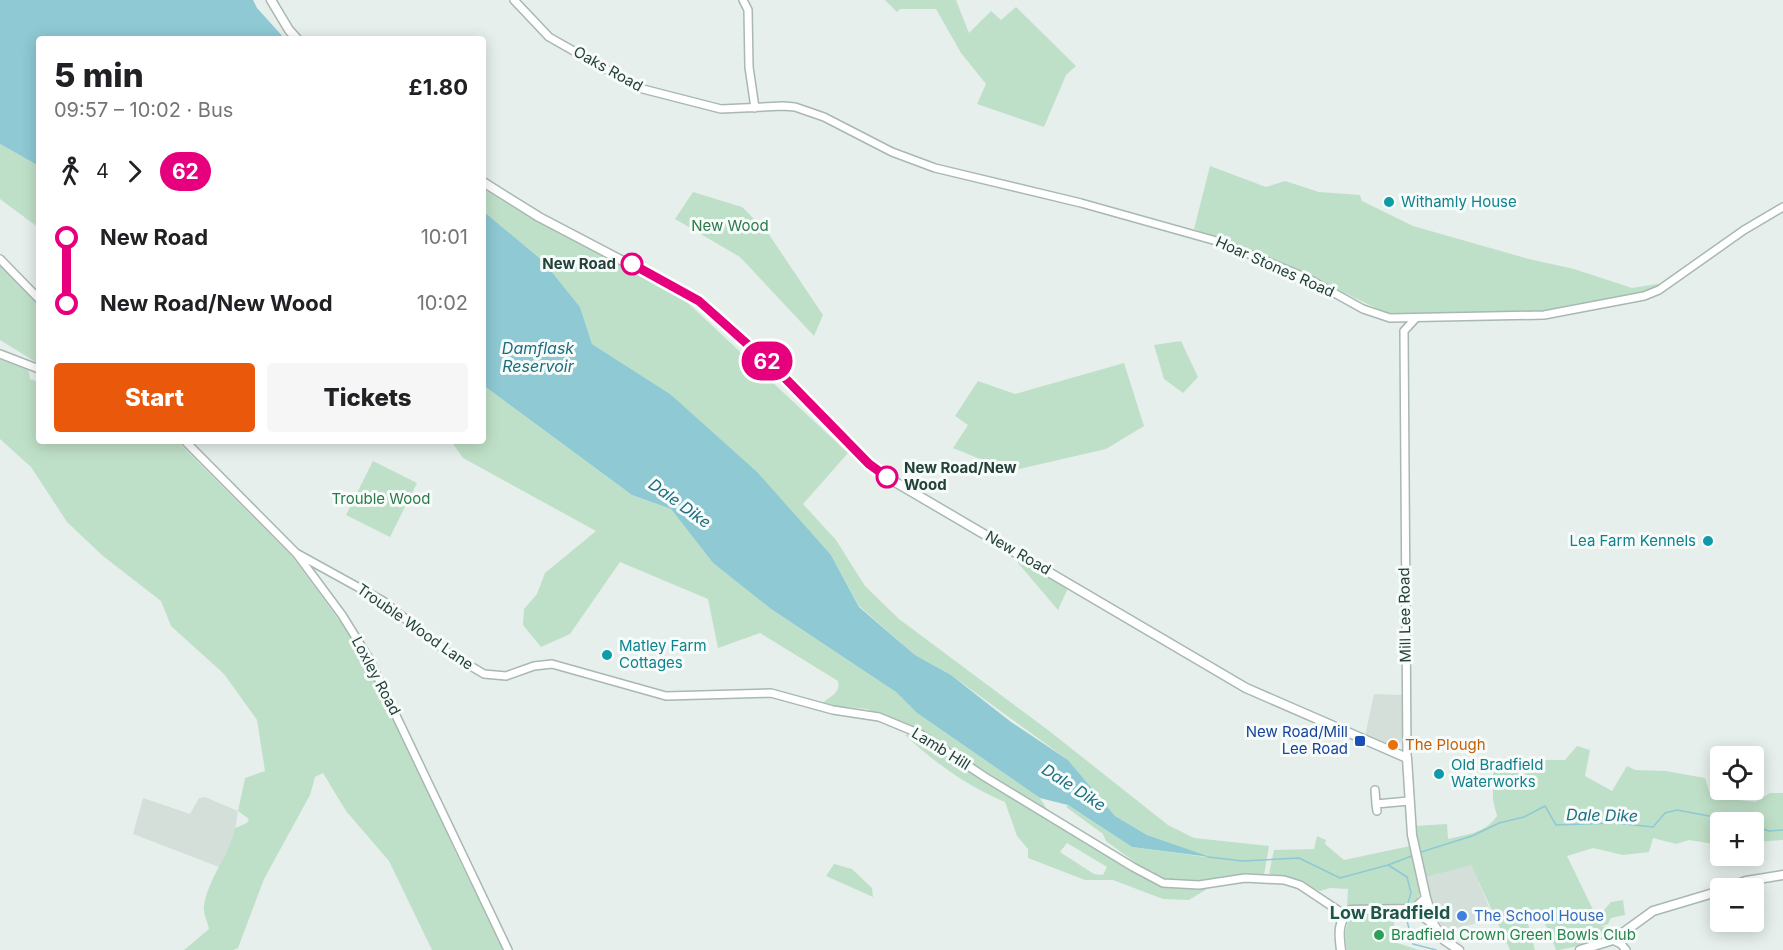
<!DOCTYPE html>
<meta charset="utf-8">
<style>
:root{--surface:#fff;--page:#f6f6f6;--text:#202124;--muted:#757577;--accent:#ea580c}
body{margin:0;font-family:Inter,sans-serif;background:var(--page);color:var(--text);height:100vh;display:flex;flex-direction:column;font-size:22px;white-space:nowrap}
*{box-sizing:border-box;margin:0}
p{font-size:20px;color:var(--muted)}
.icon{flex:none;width:33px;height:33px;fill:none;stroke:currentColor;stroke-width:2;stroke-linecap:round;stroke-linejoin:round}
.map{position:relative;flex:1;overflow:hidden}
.sheet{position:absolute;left:36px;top:36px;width:450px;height:408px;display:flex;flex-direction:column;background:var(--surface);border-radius:6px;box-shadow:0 3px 15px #0003}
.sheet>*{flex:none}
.badge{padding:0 12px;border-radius:20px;font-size:21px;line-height:39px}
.controls{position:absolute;left:1710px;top:746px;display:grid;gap:12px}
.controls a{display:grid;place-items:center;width:54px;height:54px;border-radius:6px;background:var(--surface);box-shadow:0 3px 15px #0003;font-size:30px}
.map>.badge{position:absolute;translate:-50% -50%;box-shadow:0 0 0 3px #fff}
.legs{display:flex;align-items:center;gap:9px;height:66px;padding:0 18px;font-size:20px}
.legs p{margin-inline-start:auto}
.headline{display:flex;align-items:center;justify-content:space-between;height:102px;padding:0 18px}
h1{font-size:33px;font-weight:800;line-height:45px}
.cta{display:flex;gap:12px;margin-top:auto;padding:12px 18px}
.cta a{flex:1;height:69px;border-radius:6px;background:var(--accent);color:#fff;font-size:24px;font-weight:800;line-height:69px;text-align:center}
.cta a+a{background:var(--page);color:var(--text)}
ul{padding:0 18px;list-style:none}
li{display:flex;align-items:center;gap:21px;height:66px;font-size:22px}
li i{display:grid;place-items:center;width:9px;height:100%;margin:0 8px;background:currentColor}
li i::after{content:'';width:15px;height:15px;margin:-8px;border:4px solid;border-radius:50%;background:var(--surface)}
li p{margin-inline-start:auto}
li:first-child i{background:linear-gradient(#0000 50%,currentColor 0)}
li:last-child i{background:linear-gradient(currentColor 50%,#0000 0)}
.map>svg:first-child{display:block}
</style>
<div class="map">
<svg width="1783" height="950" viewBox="0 0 1783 950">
<rect width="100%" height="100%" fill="#e6efeb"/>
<path fill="#d4dfda" d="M1374,694L1402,695V739L1398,750L1365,736Z
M205,797L238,811L234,838L219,867L133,834L143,798L190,814L199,798Z
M1471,864L1494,919L1445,931L1434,914L1426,877Z"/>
<path fill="#bfe0c8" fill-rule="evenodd" d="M885,0H956L969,33L991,11L1001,20L1016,7L1076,66L1066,75L1044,127L977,104L986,84L961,53L936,9H900L897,12Z
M0,144L39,166V228L0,199Z
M1210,166L1266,187L1285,181L1319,192L1360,195L1362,201L1413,226L1529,259L1574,269L1632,288L1664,283L1645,291L1543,311L1409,315L1386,313L1308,275L1194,229Z
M483,189L537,221L667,288L688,303L848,453L803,504L836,540L865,586L899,619L1048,730L1168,825L1194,838L1269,846L1264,875L1244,874L1188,883H1163L1106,841L1103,834L1066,807L1068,805L1132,847L1206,857L1147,835L1115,816L1068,760L951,675L915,655L859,606L831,555L670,394L592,344L580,307L543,261L483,211Z
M693,192L742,207L768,233L823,315L814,336L740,257L675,219Z
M0,263L39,303V364L0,340Z
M1181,341L1198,377L1183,393L1164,379L1154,345Z
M0,354L27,362L30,379L39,382V441H177L291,555L345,628L382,691L462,866L505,950H432L389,861L346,811L323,773L315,777L310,795L264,879L238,948L233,950H184L209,929C208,923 203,913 204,907C207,879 230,855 235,828L247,823L249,819L238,811L245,778L265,771L257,720L224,674L171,626L161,601L103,556L67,522L31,467L0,439Z
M1124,363L1144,426L1106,449L1010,471L953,448L968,425L955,416L978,381L1015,394Z
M483,385L632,495L671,509L713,563L771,609L896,692L917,713L1040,798L1048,811L921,731L867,709L834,706L823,702C831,697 841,692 838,681L760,633L718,648L708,599L620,562L570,634L541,647L523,625L524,609L537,594L545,573L596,531L463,458L451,441H483Z
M373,461L417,483L390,537L346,515Z
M1017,558L1068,588L1058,610L1018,563Z
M914,733L1148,878L1207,889L1189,900L1163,899L1113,880H1085L1028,858V849L1017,836L1005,802C967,786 935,763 905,735ZM1067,843L1107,867L1103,875L1094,874L1060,852Z
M1577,746L1590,750L1585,776L1612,791L1627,766L1635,770L1666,771L1705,778L1711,797L1755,802L1770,793H1783V840L1754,842V822H1720V845L1689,840L1676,844L1653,838L1649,852L1623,855L1593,848L1567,856L1597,918L1611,902L1623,900L1625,915L1611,918L1608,924L1602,926V927L1608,926L1609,935L1606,940L1559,950H1556L1548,929L1541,918L1528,924L1535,950H1510L1471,865L1426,877L1414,826L1447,824L1448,839C1465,835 1486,833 1497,816L1493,800V757L1521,774L1530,773L1540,760H1565Z
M1317,836L1326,840L1325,844L1344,860L1410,846L1420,892L1417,902L1408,907L1347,906L1348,889L1330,888L1320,891L1287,878L1269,874L1274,850L1314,849Z
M834,864L852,869L872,888L873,897L826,876Z
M1355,915L1394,916V942L1419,950H1347C1345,937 1343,923 1355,915Z"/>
<path fill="#8ec9d4" d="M0,0H253L257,8L285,39H39V166L0,144Z
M483,211L543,261L580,307L592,344L670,394L757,472L831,555L859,607L915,655L951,675L1011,722L1068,760L1115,816L1147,835L1210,857L1132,847L1068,805L1040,798L917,713L896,692L771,609L713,563L671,509L632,495L483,385Z"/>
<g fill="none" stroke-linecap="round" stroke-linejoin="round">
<path stroke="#8ec9d4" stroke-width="1.5" d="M1754,826L1769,831L1783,830
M1421,852L1472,836L1499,823L1524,817L1545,806L1556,825L1615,823L1653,827L1665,813L1677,810L1741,822
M1208,857L1243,861L1299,858L1340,878L1388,865L1414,855
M1388,865L1407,877L1411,893L1407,906
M1405,913L1413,944L1436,950"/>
<g stroke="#a8b8b2" stroke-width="10">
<path id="minor" d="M514,0L549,37L639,88L721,109L783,106L795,107L824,117L892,152L935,168L1081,203L1220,242L1309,279L1363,309L1390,318L1544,315L1644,296L1659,290L1744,230L1783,207
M743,0L748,10L749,67L755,108
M0,259L39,299
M0,354L39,369
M185,441L296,553L342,615L368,657L508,950
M296,553L383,601L447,652L484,674L506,676L534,666L552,664L666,696L771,693L833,710L879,717L920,734L985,777L1133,867L1163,883L1199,885L1245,878L1284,880L1300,885L1345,915
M1407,758L1404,331L1415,319
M1375,790L1376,804
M1377,811L1376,804L1409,801
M1613,940L1621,944L1626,950"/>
</g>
<g stroke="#a8b8b2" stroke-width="11">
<path id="tertiary" d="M271,0L289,30L297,39
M483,182L539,217L699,301L783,376L869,464L890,479L1246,688L1407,758L1412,835L1426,898L1434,925L1444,940L1459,950
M1728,888L1746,881L1783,875
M1414,909L1434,925
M1341,950C1339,935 1337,920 1351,910L1414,909L1426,898
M1580,950L1613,940L1653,911L1720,891"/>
</g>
<use href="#minor" stroke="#fff" stroke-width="7"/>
<use href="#tertiary" stroke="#fff" stroke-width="8"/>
</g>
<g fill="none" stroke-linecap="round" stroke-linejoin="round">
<g stroke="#fff" stroke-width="14">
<path id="line-1" d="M632,264L699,301L783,376L869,464L887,477"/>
</g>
<use href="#line-1" stroke="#e6007e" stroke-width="9"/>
</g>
<g fill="#0f9aa8" stroke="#f7fbf9" stroke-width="2">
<circle cx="1389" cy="202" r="6"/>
<circle cx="1708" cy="541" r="6"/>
<circle cx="607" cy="655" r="6"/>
<circle cx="1439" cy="774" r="6"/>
</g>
<g fill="#fff" stroke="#e6007e" stroke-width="3">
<circle cx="632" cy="264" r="10"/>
<circle cx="887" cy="477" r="10"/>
</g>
<rect fill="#1a4fb4" stroke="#f7fbf9" stroke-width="2" x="1354" y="735" width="12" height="12" rx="3"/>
<circle fill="#e8710a" stroke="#f7fbf9" stroke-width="2" cx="1393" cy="745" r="6"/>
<circle fill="#3f7fe0" stroke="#f7fbf9" stroke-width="2" cx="1462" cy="916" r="6"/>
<circle fill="#2e9e5b" stroke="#f7fbf9" stroke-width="2" cx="1379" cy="935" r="6"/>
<g text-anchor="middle" stroke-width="6" stroke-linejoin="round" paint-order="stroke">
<g font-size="15" fill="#24423a" stroke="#f7fbf9">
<text transform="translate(608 69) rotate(29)" y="5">Oaks Road</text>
<text transform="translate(1275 267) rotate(24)" y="5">Hoar Stones Road</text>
<text transform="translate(1018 553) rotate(30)" y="5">New Road</text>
<text transform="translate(1405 615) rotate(-91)" y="5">Mill Lee Road</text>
<text transform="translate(415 627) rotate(35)" y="5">Trouble Wood Lane</text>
<text transform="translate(376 676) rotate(62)" y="5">Loxley Road</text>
<text transform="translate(941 749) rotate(32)" y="5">Lamb Hill</text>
</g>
<g font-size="15" fill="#0d838f" stroke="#f7fbf9" text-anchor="start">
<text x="1401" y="207">Withamly House</text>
<text x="1696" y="546" text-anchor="end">Lea Farm Kennels</text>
<text x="619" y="651">Matley Farm<tspan x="619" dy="17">Cottages</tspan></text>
<text x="1451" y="770">Old Bradfield<tspan x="1451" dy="17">Waterworks</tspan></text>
</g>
<g font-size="15" fill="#2d7a4b" stroke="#f7fbf9">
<text x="730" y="231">New Wood</text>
<text x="381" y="504">Trouble Wood</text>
</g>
<g font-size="15" font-weight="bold" fill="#24423a" stroke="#f7fbf9" text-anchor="end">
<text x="616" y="269">New Road</text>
<text x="904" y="473" text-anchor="start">New Road/New<tspan x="904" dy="17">Wood</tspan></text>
</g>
<g font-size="15" fill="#164399" stroke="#f7fbf9" text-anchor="end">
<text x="1348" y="737">New Road/Mill<tspan x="1348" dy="17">Lee Road</tspan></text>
</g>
<g font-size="15" fill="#c56008" stroke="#f7fbf9" text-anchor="start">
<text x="1405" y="750">The Plough</text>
</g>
<g font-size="15" fill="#366cbe" stroke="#f7fbf9" text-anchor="start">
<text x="1474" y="921">The School House</text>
</g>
<g font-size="15" fill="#27864d" stroke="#f7fbf9" text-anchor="start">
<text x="1391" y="940">Bradfield Crown Green Bowls Club</text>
</g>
<g font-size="16" font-style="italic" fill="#1c6f80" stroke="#f7fbf9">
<text x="538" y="354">Damflask<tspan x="538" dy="18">Reservoir</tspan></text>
<text transform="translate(680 503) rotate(36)" y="6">Dale Dike</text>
<text transform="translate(1074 787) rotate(33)" y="6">Dale Dike</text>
<text transform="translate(1602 815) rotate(1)" y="6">Dale Dike</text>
</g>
<g font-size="18" font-weight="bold" fill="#1f5548" stroke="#f7fbf9">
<text x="1390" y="919">Low Bradfield</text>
</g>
</g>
</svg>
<div class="controls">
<a><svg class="icon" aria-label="locate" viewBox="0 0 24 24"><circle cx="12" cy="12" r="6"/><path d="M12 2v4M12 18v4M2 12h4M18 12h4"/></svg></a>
<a>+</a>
<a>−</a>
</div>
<b class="badge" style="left:767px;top:361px;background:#e6007e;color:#fff">62</b>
<section class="sheet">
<div class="headline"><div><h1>5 min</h1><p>09:57 – 10:02 · Bus</p></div><b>£1.80</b></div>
<div class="legs"><svg class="icon" aria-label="walk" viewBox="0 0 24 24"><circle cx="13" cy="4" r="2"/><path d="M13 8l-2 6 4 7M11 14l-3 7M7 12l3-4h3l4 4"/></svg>4<svg class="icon" aria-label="forward" viewBox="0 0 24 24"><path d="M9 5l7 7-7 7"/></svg><b class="badge" style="background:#e6007e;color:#fff">62</b></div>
<ul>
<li><i style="color:#e6007e"></i><b>New Road</b><p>10:01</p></li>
<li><i style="color:#e6007e"></i><b>New Road/New Wood</b><p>10:02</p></li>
</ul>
<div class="cta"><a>Start</a><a>Tickets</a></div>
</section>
</div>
